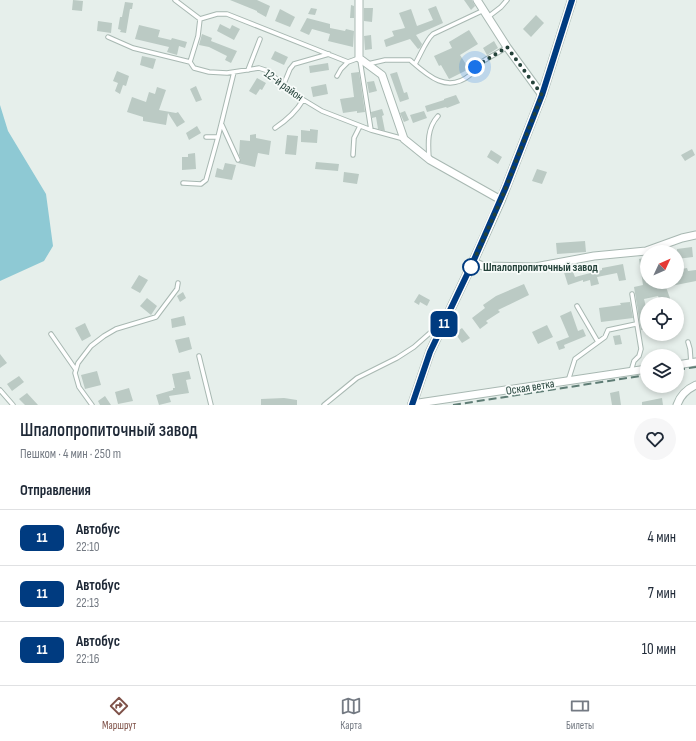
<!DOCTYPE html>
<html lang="ru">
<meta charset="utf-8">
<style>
:root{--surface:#fff;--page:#f6f6f7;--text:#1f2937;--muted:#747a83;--line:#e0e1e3;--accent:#7f5249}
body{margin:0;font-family:"Sofia Sans Condensed",sans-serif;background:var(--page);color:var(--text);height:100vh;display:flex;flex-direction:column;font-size:15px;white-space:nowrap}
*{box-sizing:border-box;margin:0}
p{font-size:13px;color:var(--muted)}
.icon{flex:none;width:22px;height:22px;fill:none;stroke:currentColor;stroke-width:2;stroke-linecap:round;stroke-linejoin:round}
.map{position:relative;height:405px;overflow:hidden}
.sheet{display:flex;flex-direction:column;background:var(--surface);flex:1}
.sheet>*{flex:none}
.badge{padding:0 8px;border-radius:6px;font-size:14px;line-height:26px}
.needle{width:26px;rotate:46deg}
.controls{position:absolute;left:640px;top:245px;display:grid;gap:8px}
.controls a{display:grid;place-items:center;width:44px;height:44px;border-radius:50%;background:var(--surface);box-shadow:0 2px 6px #0003;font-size:20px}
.you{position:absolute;width:20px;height:20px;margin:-10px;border:3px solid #fff;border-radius:50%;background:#1a73e8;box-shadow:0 0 0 6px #1a73e833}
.map>.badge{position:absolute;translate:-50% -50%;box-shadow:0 0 0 2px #fff}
h2{padding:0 20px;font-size:15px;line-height:36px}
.round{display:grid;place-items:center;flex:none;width:42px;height:42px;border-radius:21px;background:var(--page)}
.overview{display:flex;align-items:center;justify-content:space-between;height:68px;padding:0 20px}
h1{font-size:19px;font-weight:600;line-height:30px}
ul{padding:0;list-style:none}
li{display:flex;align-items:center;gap:12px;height:56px;padding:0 20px;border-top:1px solid var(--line)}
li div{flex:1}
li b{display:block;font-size:15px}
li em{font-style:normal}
li .badge{min-width:44px;font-weight:700;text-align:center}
.tab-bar{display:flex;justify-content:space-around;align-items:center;height:56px;border-top:1px solid var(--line);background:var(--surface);font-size:11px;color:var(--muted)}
.tab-bar a{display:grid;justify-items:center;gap:2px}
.tab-bar .active{color:var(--accent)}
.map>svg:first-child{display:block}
</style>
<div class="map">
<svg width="696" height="405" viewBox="0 0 696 405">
<rect width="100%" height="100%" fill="#e6efeb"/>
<path fill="#8ec9d4" d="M0,105L8,131L46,194L53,246L44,261L0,281Z"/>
<path fill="#bbcac4" d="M73,0L83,1L82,11L72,10Z
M230,0H257L270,6L266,17L257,12V11Z
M464,0H472L475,6L471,10Z
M125,2L133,3L132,9H130L126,33L120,32L121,30L118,29L120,17H122Z
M351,5L354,6V18H350Z
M436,6L443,23L416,35L422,44L420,48L418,49L410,39L386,47L384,40L394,36L392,31L405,28L399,13L411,9L417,26L433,20L428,9Z
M311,8L317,9L315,15L308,14Z
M364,8H373L372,22L364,21Z
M280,9L295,17L290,27L275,21Z
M536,15L544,23L531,37L523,29Z
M307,18L330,24V28L345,31L346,29L354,31L353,47L328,41L330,34L312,29L309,35L300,31Z
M98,21L112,23L111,33L97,31Z
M220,24L230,29L232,25L240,29L234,40L217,31Z
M139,25L160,30L158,37L171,40L172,38L187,42L185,48L179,46L177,55L167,52L169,47L135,39Z
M469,30L478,44L460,55L469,69L449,79L441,65L439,66L434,56L452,48L449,42Z
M202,34L212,38L211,41L237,51L231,63L225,60L227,56L209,47L199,45Z
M371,35L372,49L365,50L364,36Z
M494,41L498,48L487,55L483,48Z
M275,51L288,57L284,65L271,59Z
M142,56L156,59L153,69L140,65Z
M328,63L329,70L310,73L309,66Z
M117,71L129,76L126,86L123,85L120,94L115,91L118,83L113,81Z
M359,72L365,112L357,113V111L343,113L340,99L354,97L351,73Z
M397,72L404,93L407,92L409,99L400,102L390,74Z
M257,78L266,83L262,90L260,89L256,95L249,91Z
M374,81L377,91L369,93L367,82Z
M326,84L328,94L313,97L311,87Z
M196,86L202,100L196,102L190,89Z
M157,87L166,90L159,110L176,113L178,112L185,122L177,127L168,113L166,125L143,121V117L127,112L132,97L146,102L149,92L155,94Z
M456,95L460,103L447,108L446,107L427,112L425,106L444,100V99Z
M382,109L384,115L382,116L385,131L378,129L376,117L372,118L371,112Z
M405,111L409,120L404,122L400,113Z
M424,111L427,118L413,123L410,115Z
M197,126L201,133L189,140L186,133Z
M310,129L318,130L317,143L301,142V130L310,131Z
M256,134V138L271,141L269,155L258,153L255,167L238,163L241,160L239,155L240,140L250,141V135Z
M287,135L298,136L296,155L285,154Z
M692,149L695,155L685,161L681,155Z
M491,150L502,157L498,164L487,157Z
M195,153L196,169L182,170V157H188V154Z
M316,162L339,164L338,171L315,169Z
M225,163L236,165L232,180L215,177L217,168L223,170Z
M537,169L547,172L542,184L532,181Z
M344,172L359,174L357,184L343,182Z
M585,241L586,252L557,254L556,243Z
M692,247L693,257L677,259V249Z
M647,257V282H677V270L687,268L688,271L696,270V281L666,287L672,304H661L658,296L644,299L647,311V329L641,330L634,287L643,285L639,259Z
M623,264L626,280L619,281L617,273L597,277L599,284L591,286L590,280L583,282V280L568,285L563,269L571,267L575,277L602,270V268Z
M139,275L148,280L140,293L131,288Z
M524,284L529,295L498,310L500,312L486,321L488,323L480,329L472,318L485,308L483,305L496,296Z
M183,292L186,298L180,302L177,296Z
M419,294L430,300L427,306L420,302L419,305L414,302Z
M147,298L157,306L151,315L140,306Z
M630,302L633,318L601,322L599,308L621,305L620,303Z
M571,311L578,331L583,329L586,336L564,345L565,348L559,350L556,342L569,337L560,316Z
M184,316L186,325L172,328L171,319Z
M85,323L91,336L82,341L75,328Z
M547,325L553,337L538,344L532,332Z
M462,328L470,338L462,343L455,333Z
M620,335L622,344L615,345L613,336Z
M189,337L192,349L179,353L175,340Z
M0,354L7,363L0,368Z
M97,371L101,385L85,389L81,375Z
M189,371L191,379L186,380L189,393L169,396L171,402L159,405L156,395L173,390V388H175L172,374Z
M19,376L24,382L12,391L7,384Z
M129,388L133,401L118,404L115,392Z
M619,391L621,405H612L610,393Z
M27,393L38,405H25L19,399Z
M105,396L111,405H100L98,401Z
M284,398L297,400V405H261V399Z
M662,398L663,405H642V402Z"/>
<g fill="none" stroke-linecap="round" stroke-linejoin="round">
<g stroke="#a8b8b2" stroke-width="5.5">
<path id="service" d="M175,0L200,19L198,36L190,62L194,68L209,72L227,73L259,68L268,71L289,91L322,111L371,130L404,139
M488,17L501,7L507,0
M200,19L217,14H227L348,62L359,58
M108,37L133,48L190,62
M360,60L371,130
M368,64L385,60H410C427,75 447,94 470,75C472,73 473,69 475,67C484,59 497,54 507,47
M415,64C421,54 426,40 433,34L484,10
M248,70L260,39
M337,76L341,69L348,62
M283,86L290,69L294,64L329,54
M222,125L238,160
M275,128C287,120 296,112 303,100
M206,137H218
M353,155L354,138L360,126
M429,158C428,143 427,128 438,116
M183,183L201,184L206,180L218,137L234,72
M577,306L598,342
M51,334L76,370
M688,342L690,349L691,363
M199,356L211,405
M631,371L634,361L639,356L641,349L632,294
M568,381L575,359L605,337L608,330L636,324
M0,390L13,405
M92,405L79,387L75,373L78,363L91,346L104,336L116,329L156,317L177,289L178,283
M324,405L357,378L397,358L414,347L440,324"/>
</g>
<g stroke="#a8b8b2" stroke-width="9">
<path id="minor" d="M359,0V58L382,75L404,139L430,160L501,200
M477,0L507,47L542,95
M473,262L483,266L535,267L594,256L646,251L682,238L696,235
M677,365L696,362
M412,404L647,369
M677,405C680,396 687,389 696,385"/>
</g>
<g stroke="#a8b8b2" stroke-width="10">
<path id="tertiary" d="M412,405L430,352L473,262L501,200L542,95L572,0"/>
</g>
<use href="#service" stroke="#fff" stroke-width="3.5"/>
<use href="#minor" stroke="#fff" stroke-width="7"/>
<use href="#tertiary" stroke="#fff" stroke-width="8"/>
<path stroke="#5f7d75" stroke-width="2" stroke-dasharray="8 4" stroke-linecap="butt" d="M677,370L696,367
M453,405L647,375"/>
</g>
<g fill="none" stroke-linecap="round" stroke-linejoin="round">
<g stroke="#fff" stroke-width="9">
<path id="line" d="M412,405L430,352L473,262L506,187L542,95L572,0"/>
</g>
<use href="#line" stroke="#003b80" stroke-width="6"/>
<path stroke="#24423a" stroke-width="4" stroke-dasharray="0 7.2" d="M471,267L501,200L542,95L507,47L475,67"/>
</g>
<circle fill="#fff" stroke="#003b80" stroke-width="2" cx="471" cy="267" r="8"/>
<g text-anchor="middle" stroke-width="3.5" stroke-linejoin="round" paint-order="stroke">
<g font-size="12" fill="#24423a" stroke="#f7fbf9">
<text transform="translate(284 85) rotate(36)" y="4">12-й район</text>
<text transform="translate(530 387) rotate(-9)" y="4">Оская ветка</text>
</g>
<g font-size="12" font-weight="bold" fill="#24423a" stroke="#f7fbf9" text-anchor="start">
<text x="483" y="271">Шпалопропиточный завод</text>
</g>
</g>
</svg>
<div class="controls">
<a><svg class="needle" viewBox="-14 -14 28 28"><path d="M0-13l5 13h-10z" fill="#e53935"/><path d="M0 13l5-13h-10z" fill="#747a83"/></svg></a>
<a><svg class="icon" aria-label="locate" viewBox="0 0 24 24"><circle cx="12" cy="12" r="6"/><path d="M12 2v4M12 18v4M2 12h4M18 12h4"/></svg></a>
<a><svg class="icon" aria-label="layers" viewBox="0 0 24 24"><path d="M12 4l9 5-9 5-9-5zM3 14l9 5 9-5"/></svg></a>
</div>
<div class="you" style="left:475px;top:67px"></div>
<b class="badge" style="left:444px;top:324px;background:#003b80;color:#fff">11</b>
</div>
<section class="sheet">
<div class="overview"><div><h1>Шпалопропиточный завод</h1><p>Пешком · 4 мин · 250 m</p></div><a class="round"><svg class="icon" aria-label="heart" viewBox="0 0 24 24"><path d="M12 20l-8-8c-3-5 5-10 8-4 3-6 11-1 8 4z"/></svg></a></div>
<h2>Отправления</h2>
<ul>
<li><span class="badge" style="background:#003b80;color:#fff">11</span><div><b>Автобус</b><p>22:10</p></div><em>4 мин</em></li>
<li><span class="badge" style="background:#003b80;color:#fff">11</span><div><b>Автобус</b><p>22:13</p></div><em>7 мин</em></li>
<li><span class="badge" style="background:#003b80;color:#fff">11</span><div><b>Автобус</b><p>22:16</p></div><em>10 мин</em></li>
</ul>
</section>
<nav class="tab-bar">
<a class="active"><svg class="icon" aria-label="directions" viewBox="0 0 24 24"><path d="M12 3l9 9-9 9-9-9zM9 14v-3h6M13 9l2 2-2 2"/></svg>Маршрут</a>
<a><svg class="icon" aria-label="map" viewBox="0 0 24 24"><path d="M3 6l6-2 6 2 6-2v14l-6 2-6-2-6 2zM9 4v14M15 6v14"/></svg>Карта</a>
<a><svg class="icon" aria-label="tickets" viewBox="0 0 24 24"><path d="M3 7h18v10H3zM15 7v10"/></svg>Билеты</a>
</nav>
